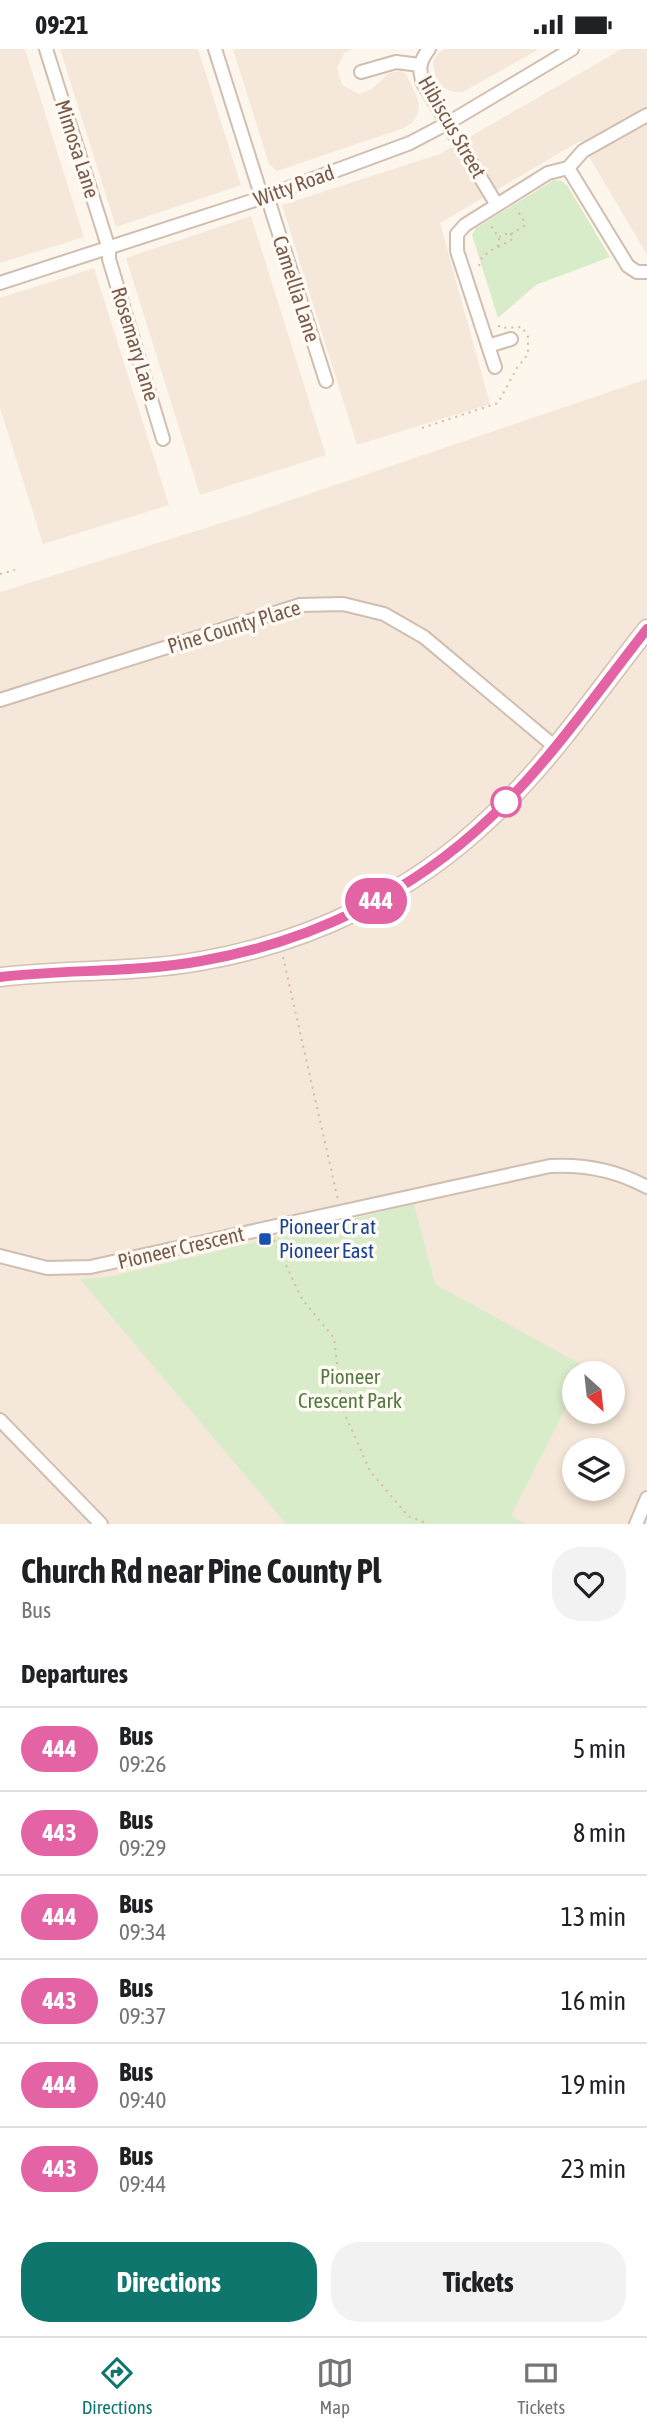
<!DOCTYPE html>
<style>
:root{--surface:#fff;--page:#f2f2f2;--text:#202124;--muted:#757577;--line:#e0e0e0;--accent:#0f766e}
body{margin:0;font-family:"Asap Condensed",sans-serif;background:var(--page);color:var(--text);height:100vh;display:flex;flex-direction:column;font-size:26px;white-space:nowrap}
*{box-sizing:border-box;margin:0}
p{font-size:23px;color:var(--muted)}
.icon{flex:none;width:38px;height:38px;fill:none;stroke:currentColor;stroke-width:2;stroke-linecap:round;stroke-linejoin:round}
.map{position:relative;height:1475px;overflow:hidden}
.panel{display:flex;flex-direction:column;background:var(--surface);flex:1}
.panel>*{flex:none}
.badge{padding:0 14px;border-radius:23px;font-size:24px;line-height:46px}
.needle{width:46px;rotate:153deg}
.buttons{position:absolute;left:562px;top:1312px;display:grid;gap:14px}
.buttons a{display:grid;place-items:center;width:63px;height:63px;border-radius:50%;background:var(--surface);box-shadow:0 4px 10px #0003;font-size:35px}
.map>.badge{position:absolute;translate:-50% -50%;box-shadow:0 0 0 4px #fff}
h2{padding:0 21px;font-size:26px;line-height:63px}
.round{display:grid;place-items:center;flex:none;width:74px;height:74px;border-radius:28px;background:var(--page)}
.overview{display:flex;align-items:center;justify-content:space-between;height:119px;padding:0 21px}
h1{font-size:33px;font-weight:700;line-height:52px}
.button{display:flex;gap:14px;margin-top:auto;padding:14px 21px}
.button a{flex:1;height:80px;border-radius:28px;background:var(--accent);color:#fff;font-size:28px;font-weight:700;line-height:80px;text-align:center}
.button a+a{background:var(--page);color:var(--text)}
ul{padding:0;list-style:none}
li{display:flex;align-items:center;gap:21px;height:84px;padding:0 21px;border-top:2px solid var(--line)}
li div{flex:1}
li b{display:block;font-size:26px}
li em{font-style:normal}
li .badge{min-width:77px;font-weight:700;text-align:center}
.status{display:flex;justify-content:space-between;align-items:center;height:49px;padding:0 35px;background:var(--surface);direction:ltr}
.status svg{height:19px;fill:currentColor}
.dock{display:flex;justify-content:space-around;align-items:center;height:98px;border-top:2px solid var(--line);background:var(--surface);font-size:19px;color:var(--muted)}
.dock a{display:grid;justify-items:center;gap:4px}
.dock .active{color:var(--accent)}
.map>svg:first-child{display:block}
</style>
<div class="status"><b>09:21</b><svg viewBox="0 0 49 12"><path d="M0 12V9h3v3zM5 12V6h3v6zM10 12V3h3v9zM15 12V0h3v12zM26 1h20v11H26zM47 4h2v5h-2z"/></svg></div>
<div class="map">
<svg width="647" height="1475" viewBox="0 0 647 1475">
<rect width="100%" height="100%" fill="#fdf6ec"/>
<path fill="#f5e8da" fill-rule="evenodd" d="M0,0H25L84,188L0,214Z
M60,0H198L241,136L116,178Z
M233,0H355L345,3L337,19L342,36L359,45L372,40L389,24L401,22L406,25L416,46L419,56L417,66L412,74L404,79L277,122L269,115Z
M444,0H539L463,43H453L444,39L436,29L433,13L437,6Z
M622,0H647V206L580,92L440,174L490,355L357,396L282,156L440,105Z
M251,167L326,406L200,446L126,209Z
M94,219L169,456L43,495L0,359V249Z
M647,330V1475H0V543L241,468ZM574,1325H612V1363H574ZM574,1402H612V1440H574Z"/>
<path fill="#d8ecc9" d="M554,131L562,132L567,136L610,208L536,236L498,269L472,186L476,179Z
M414,1155L435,1235L586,1318L583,1325H574V1342L511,1467L526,1475H286L80,1230L109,1228Z"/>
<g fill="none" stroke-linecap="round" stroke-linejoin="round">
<g stroke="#d1beb0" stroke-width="16">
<path id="minor" d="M46,0L109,200V210L163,390
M215,0L262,149
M429,0C420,12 418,19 423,34L497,156
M361,23L396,13L420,16
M568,119L628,217L637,223H647
M267,147L326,332
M0,234L267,147L410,94L448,74L572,0
M488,297L511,290
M495,318L457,202V185L465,176L548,124L568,119L583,102L647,66
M0,651L300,556L343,555L384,565L424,588L554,697
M0,1207L47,1219L90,1218L550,1117C585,1115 616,1121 647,1138
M0,1371L101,1475
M636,1475L647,1449"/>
</g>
<g stroke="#d6c0b0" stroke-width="21">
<path id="secondary" d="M0,928C67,920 135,924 201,912C310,893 411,845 491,768C550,713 597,643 647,580"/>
</g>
<path stroke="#d9b8a5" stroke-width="2" stroke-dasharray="2 5" stroke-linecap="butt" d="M511,185L524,177V172L516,159
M498,198L513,190L510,183L499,188
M479,217L482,208L499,196V189L490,175
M422,379L498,354L517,319L528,305V288L522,278L501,279L498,276
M0,525L15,521
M283,908L338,1151
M274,1191L302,1250L334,1289L342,1359L370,1422L408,1467L428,1475"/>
<use href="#minor" stroke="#fff" stroke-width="12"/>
<use href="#secondary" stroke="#fff" stroke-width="18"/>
</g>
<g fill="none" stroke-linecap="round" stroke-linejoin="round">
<g stroke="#fff" stroke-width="16">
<path id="line" d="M0,928C67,920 135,924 201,912C310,893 411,845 491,768C548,715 598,642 647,580"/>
</g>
<use href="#line" stroke="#e463a4" stroke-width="10"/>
</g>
<circle fill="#fff" stroke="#e463a4" stroke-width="3.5" cx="506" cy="753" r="14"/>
<rect fill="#1a4fb4" stroke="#fffaf3" stroke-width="2.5" x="258" y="1183" width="14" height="14" rx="3.5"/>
<g text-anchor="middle" stroke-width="7" stroke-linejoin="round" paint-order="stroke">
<g font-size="21" fill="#7a5c4d" stroke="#fffaf3">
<text transform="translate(452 78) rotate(60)" y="7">Hibiscus Street</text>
<text transform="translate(77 100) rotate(72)" y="7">Mimosa Lane</text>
<text transform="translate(294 137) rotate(-20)" y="7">Witty Road</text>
<text transform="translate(296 240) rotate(72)" y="7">Camellia Lane</text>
<text transform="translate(135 295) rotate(73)" y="7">Rosemary Lane</text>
<text transform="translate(234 578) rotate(-17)" y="7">Pine County Place</text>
<text transform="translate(181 1199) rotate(-13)" y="7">Pioneer Crescent</text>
</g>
<g font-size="21" fill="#164399" stroke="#fffaf3" text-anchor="start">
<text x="279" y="1185">Pioneer Cr at<tspan x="279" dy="24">Pioneer East</tspan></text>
</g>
<g font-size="21" fill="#537a41" stroke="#fffaf3">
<text x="350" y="1335">Pioneer<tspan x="350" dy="24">Crescent Park</tspan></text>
</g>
</g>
</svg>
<div class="buttons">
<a><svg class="needle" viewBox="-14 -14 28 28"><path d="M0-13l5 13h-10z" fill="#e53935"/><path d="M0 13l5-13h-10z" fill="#757577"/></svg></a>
<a><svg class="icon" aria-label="layers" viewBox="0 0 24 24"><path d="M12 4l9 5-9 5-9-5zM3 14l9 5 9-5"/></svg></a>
</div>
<b class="badge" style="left:376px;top:852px;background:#e463a4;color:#fff">444</b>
</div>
<section class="panel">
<div class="overview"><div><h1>Church Rd near Pine County Pl</h1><p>Bus</p></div><a class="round"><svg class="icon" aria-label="heart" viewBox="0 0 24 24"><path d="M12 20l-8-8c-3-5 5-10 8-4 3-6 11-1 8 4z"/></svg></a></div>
<h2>Departures</h2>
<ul>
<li><span class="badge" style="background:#e463a4;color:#fff">444</span><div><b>Bus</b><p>09:26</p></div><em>5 min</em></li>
<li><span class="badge" style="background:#e463a4;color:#fff">443</span><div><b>Bus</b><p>09:29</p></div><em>8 min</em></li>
<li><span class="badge" style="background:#e463a4;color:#fff">444</span><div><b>Bus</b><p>09:34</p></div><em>13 min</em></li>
<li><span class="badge" style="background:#e463a4;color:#fff">443</span><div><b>Bus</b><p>09:37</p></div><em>16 min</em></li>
<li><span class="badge" style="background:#e463a4;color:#fff">444</span><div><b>Bus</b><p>09:40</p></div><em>19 min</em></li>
<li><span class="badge" style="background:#e463a4;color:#fff">443</span><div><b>Bus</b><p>09:44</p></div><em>23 min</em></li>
</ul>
<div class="button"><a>Directions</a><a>Tickets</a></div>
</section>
<nav class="dock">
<a class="active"><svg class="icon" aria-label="directions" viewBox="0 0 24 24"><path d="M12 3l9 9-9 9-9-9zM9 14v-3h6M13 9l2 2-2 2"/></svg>Directions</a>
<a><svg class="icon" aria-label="map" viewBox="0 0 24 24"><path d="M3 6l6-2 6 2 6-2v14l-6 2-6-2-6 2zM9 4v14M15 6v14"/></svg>Map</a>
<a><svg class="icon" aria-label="tickets" viewBox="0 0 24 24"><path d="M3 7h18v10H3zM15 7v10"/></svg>Tickets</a>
</nav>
